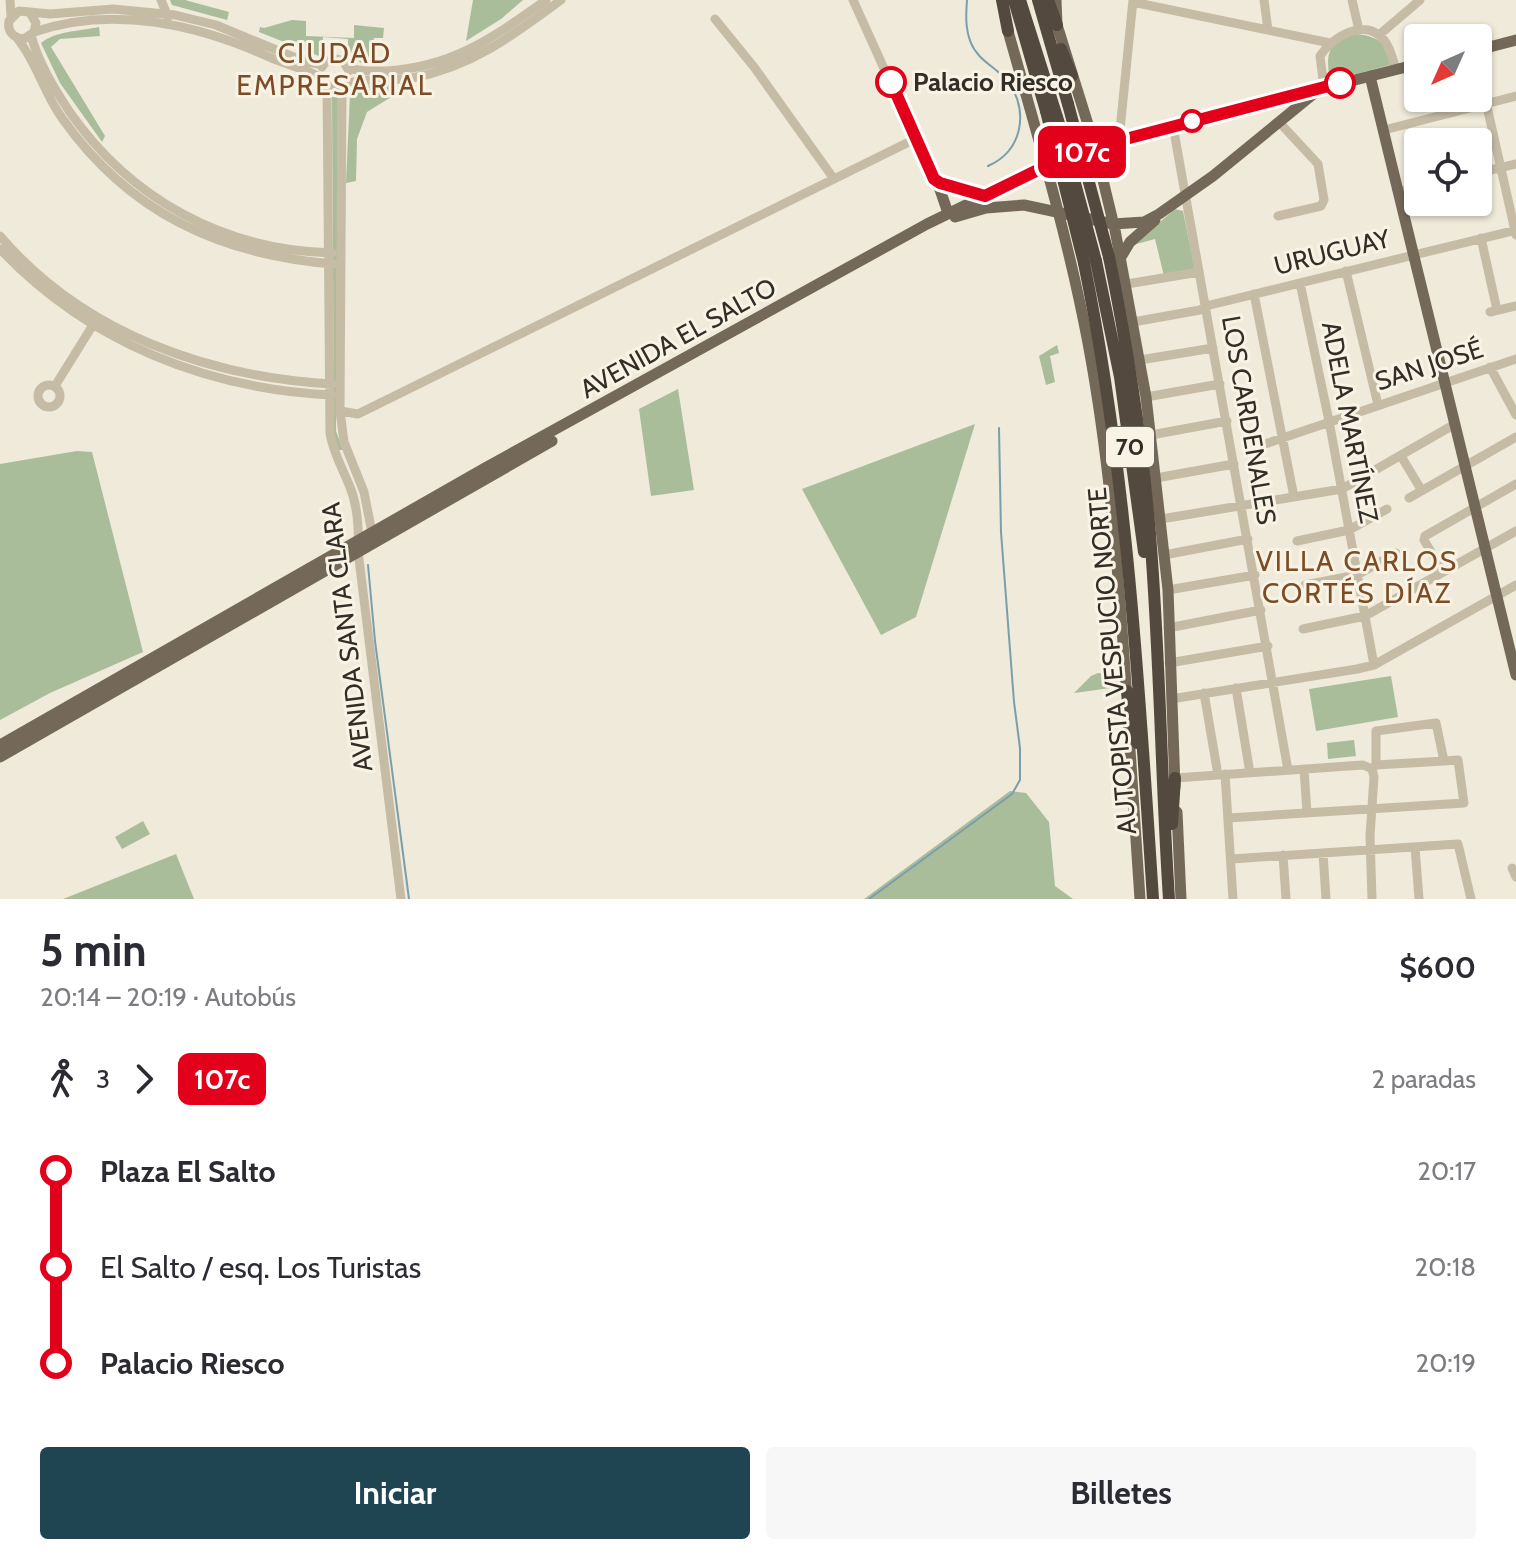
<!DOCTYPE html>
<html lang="es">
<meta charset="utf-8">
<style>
:root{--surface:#fff;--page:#f7f7f7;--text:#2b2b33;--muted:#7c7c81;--accent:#1f4452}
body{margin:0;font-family:Cabin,sans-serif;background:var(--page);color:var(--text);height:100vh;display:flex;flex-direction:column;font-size:30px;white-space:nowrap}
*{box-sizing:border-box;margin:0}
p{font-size:26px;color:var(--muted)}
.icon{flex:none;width:44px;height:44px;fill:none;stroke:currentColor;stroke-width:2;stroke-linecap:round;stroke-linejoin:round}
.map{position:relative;height:899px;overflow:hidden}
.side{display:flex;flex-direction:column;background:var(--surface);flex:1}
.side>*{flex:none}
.badge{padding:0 16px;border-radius:12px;font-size:28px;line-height:52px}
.needle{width:52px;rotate:225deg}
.buttons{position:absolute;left:1404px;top:24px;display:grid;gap:16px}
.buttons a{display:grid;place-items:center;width:88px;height:88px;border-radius:8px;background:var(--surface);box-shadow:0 2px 6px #0004;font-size:40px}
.map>.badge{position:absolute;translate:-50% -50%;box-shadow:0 0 0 4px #fff}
.legs{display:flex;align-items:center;gap:12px;height:88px;padding:0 40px;font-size:26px}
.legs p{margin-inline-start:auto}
.summary{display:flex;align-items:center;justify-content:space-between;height:136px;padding:0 40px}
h1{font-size:44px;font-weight:700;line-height:60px}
.button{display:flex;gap:16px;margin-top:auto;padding:16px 40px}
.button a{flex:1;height:92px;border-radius:8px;background:var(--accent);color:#fff;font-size:32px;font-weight:700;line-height:92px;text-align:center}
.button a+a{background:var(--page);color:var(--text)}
ul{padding:0 40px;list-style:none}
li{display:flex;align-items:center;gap:28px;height:96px;font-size:30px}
li i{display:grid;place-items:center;width:12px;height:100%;margin:0 10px;background:currentColor}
li i::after{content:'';width:20px;height:20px;margin:-10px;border:6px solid;border-radius:50%;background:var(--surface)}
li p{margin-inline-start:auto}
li:first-child i{background:linear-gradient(#0000 50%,currentColor 0)}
li:last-child i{background:linear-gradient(currentColor 50%,#0000 0)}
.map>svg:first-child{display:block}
</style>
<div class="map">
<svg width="1516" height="899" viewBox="0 0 1516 899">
<rect width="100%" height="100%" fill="#efead9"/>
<path fill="#aabd9a" d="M170,0H185L229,12L227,20L172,5Z
M473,0H523L501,19L466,41Z
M292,20L306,21V36L354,38V25L384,28L383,38H374L373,44H370L369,55H377L376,64L361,63L348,51V39L323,37L322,54L319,56L259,32L260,27L264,28Z
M99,27L100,36L60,39L51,47L105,136L102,142L60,83L41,43C55,31 81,31 99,27Z
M1354,34C1374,35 1390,42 1390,65L1330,81C1326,55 1326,44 1354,34Z
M395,85L396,94L367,112L357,139L356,181L346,183L350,95L355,86Z
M332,97H338L336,431L343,450H337L334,438Z
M1175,209L1183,211L1195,270L1164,276L1155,239L1133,245Z
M1057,345L1059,353L1050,356L1055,382L1046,385L1039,356Z
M678,389L694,490L651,496L639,409Z
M975,424L916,617L881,635L802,489Z
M77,451L92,452L143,652L50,693L0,720V464Z
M1098,673L1116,675L1118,687L1074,693L1091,676Z
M1391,676L1398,717L1316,731L1309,689Z
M1354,740L1356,756L1328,759L1327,743Z
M1010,791L1026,793L1049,822L1055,886L1073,899H864Z
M143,821L150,834L122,849L115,837Z
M176,854L194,899H63Z"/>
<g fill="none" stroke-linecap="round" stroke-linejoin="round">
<path stroke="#7a9eab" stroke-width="2" d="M967,0C966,14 965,29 971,43C978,61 998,68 1009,83C1029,113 1022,151 988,166
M368,565L375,641L409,899
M869,899L1012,794L1020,780V748L1014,702L1001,532L999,428"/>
<path stroke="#c6bca6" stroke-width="9" d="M10,0L11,16
M161,0L168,17
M853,0L934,179L943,184L985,196
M1264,0L1268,30
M1352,0L1359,30
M1133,2L1330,43
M30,13L36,23L34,32L24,39C13,38 7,31 9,21L19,11L50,14L113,9L175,15L216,25L303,61L323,65
M715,19L754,67L834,179
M34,32C112,5 197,24 269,57C284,64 301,67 315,75C322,78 325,87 334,88C342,88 350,82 357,81C376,79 394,81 412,78C471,67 514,35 561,0
M31,35C38,62 54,88 69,111C131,200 224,250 332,253
M1379,35L1420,0
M17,38C36,61 44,93 62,118C129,213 220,255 334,264
M322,67C326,59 334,57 343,61L349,71
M1478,67L1516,235
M349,68C360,72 373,71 385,71C452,68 494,37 546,0
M327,86L330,433C333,453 343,469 350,487C358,507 359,530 358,551L401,899
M342,86L340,411L344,442L364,492L373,538
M1324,87L1320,56C1333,36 1365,17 1384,40C1391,48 1393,60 1396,70
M1173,126L1288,770
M1384,130L1516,96
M1119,140L1133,0
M1478,173L1516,164
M1399,192L1418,188
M1278,216L1321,206L1324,200L1318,164L1279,122
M0,236C83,333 208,377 332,384
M1481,238L1497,310
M0,249C88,342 206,389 332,395
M1346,271L1378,405
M1300,283L1329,421L1374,665
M1127,284L1199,272
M1254,294L1294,497
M1490,312L1516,306
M1133,322L1200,310L1206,306L1516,230
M1140,360L1213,348
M1490,367L1516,415
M38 396a11 11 0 1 1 22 0a11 11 0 1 1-22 0Z
M55,386L96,320
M1146,397L1220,384
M340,411L358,414L917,138
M1151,435L1227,421
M1265,444L1516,359
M1401,456L1422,491
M1156,478L1234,464
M1409,498L1516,437
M1161,519L1342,489L1455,424
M1297,541L1349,530L1387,509
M1164,555L1248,539
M1443,572L1424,540L1425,536L1516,484
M1305,585L1357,575L1396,553
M1168,590L1255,575
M1168,628L1261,610
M1303,629L1365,616L1516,531
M1169,663L1268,646
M1236,688L1250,773
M1204,693L1218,775
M1171,699L1357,669L1374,665L1516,585
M1304,769L1307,813
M1372,769L1374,777L1370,836L1372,899
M1225,774L1233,899
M1175,778L1363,765L1372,769L1376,765L1444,761
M1228,818L1464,803L1458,760L1444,761L1436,723L1376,731V765
M1415,847L1419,899
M1323,853L1326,899
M1283,855L1286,899
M1231,859L1458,844L1471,899
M1512,868L1516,877"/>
<path stroke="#746858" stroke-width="11" d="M1056,0L1057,25L1095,147L1115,230L1146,397L1168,590L1175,787
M1008,31C1037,134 1068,237 1088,343C1110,460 1119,580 1127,699
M1478,50L1516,40
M1370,76L1516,675
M937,181L948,213
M955,217L986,208L1024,205L1113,224L1144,222L1159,214L1213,176L1317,91
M1121,257L1130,242L1155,220
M1128,720L1140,899
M0,745L485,468L927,224L1046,166L1095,147L1173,126L1418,64
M0,757L552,441
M1177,812L1181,899"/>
<path stroke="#54493e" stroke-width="12" d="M1002,0L1008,31
M1014,0L1046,111
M1038,0L1068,104
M1048,0L1057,25
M1061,49L1072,76
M1109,257C1128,349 1142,441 1150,534C1160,656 1161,778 1169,899
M1096,261L1120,377L1144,552
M1084,263C1127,473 1139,686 1153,899
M1127,691L1137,743
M1172,824L1175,778"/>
<path stroke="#54493e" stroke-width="12" d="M1020,0L1058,120L1096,261
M1068,104L1109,257
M1046,111L1084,263"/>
</g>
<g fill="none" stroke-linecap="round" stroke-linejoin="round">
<g stroke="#fff" stroke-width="18">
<path id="line-1" d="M891,82L934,179L940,183L985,196L1046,166L1095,147L1340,83"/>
</g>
<use href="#line-1" stroke="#e2001a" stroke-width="12"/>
</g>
<g fill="#fff" stroke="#e2001a" stroke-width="4">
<circle cx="891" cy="82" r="14"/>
<circle cx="1340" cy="83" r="14"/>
<circle cx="1192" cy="121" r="10"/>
</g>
<g text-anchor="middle" stroke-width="6" stroke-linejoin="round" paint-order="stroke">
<rect fill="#f8f3e5" stroke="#6e6860" stroke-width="2" x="1106" y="427" width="48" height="40" rx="6"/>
<g font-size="24" font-weight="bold" fill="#332d27">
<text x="1130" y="455">70</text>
</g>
<g font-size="26" font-weight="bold" fill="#332d27" stroke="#f8f3e5" text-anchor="start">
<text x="913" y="91">Palacio Riesco</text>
</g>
<g font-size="26" fill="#332d27" stroke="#f8f3e5">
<text transform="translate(1332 252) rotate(-14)" y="9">URUGUAY</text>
<text transform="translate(678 338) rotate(-29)" y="9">AVENIDA EL SALTO</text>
<text transform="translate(1429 365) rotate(-18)" y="9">SAN JOSÉ</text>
<text transform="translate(1249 420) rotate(80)" y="9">LOS CARDENALES</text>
<text transform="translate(1350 422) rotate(79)" y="9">ADELA MARTÍNEZ</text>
<text transform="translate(347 637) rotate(-97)" y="9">AVENIDA SANTA CLARA</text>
<text transform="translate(1112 661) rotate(-95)" y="9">AUTOPISTA VESPUCIO NORTE</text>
</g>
<g font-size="28" letter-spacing="2" fill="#7d4c25" stroke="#f8f3e5">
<text x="335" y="63">CIUDAD<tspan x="335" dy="32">EMPRESARIAL</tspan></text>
<text x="1357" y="571">VILLA CARLOS<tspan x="1357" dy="32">CORTÉS DÍAZ</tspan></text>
</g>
</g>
</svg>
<div class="buttons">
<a><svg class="needle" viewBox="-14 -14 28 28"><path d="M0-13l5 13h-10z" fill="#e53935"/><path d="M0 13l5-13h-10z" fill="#7c7c81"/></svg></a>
<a><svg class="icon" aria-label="locate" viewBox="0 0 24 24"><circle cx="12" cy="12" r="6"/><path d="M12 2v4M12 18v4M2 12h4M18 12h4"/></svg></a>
</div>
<b class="badge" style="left:1082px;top:152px;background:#e2001a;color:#fff">107c</b>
</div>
<section class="side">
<div class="summary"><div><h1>5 min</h1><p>20:14 – 20:19 · Autobús</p></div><b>$600</b></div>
<div class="legs"><svg class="icon" aria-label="walk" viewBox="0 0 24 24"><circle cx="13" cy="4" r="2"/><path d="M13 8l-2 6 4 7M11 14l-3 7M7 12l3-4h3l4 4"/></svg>3<svg class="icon" aria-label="forward" viewBox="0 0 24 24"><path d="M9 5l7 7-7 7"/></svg><b class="badge" style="background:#e2001a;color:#fff">107c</b><p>2 paradas</p></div>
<ul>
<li><i style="color:#e2001a"></i><b>Plaza El Salto</b><p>20:17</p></li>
<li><i style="color:#e2001a"></i><span>El Salto / esq. Los Turistas</span><p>20:18</p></li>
<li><i style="color:#e2001a"></i><b>Palacio Riesco</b><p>20:19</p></li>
</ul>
<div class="button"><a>Iniciar</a><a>Billetes</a></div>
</section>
